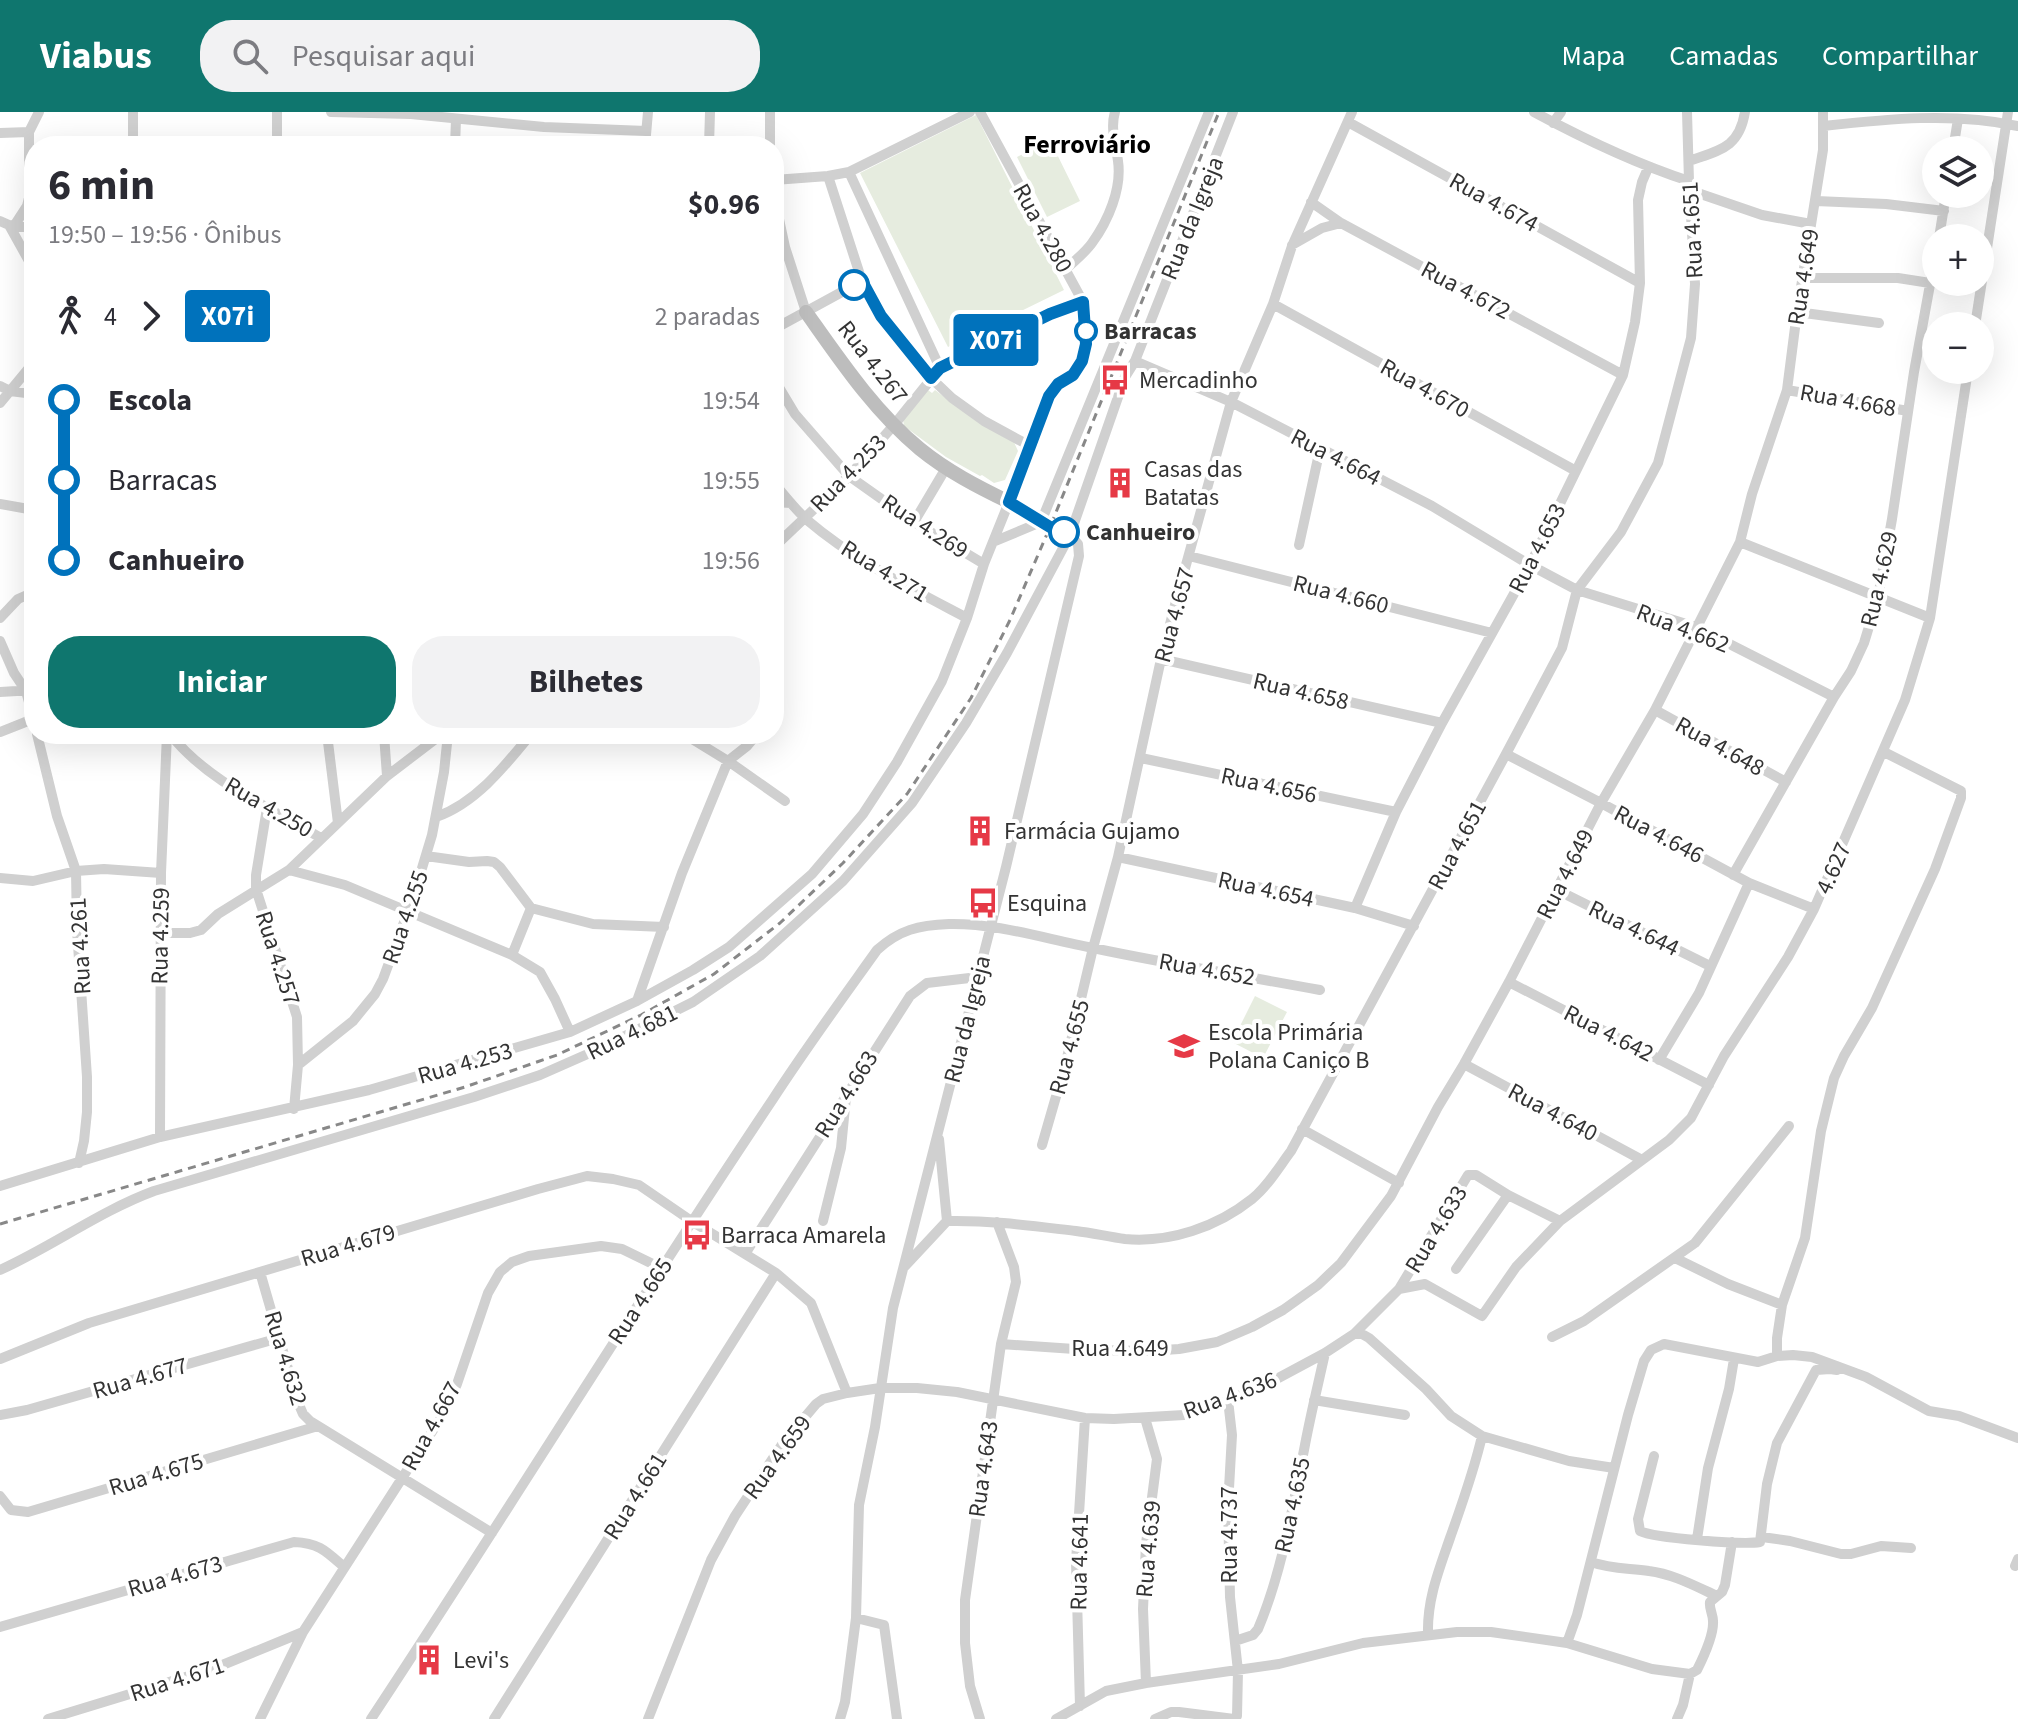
<!DOCTYPE html>
<html lang="pt">
<meta charset="utf-8">
<style>
:root{--surface:#fff;--page:#f2f2f3;--text:#2b2b33;--muted:#7c7c81;--accent:#0f766e}
body{margin:0;font-family:"Source Sans 3",sans-serif;background:var(--page);color:var(--text);height:100vh;display:flex;flex-direction:column;font-size:30px;white-space:nowrap}
*{box-sizing:border-box;margin:0}
p{font-size:26px;color:var(--muted)}
.icon{flex:none;width:44px;height:44px;fill:none;stroke:currentColor;stroke-width:2;stroke-linecap:round;stroke-linejoin:round}
.map{position:relative;flex:1;overflow:hidden}
.details{position:absolute;left:24px;top:24px;width:760px;height:608px;display:flex;flex-direction:column;background:var(--surface);border-radius:32px;box-shadow:0 8px 32px #0002}
.details>*{flex:none}
.badge{padding:0 16px;border-radius:6px;font-size:28px;line-height:52px}
.tools{position:absolute;left:1922px;top:24px;display:grid;gap:16px}
.tools a{display:grid;place-items:center;width:72px;height:72px;border-radius:50%;background:var(--surface);box-shadow:0 8px 32px #0002;font-size:40px}
.map>.badge{position:absolute;translate:-50% -50%;box-shadow:0 0 0 4px #fff}
.legs{display:flex;align-items:center;gap:12px;height:88px;padding:0 24px;font-size:26px}
.legs p{margin-inline-start:auto}
.overview{display:flex;align-items:center;justify-content:space-between;height:136px;padding:0 24px}
h1{font-size:44px;font-weight:700;line-height:60px}
.primary-button{display:flex;gap:16px;margin-top:auto;padding:16px 24px}
.primary-button a{flex:1;height:92px;border-radius:32px;background:var(--accent);color:#fff;font-size:32px;font-weight:700;line-height:92px;text-align:center}
.primary-button a+a{background:var(--page);color:var(--text)}
ul{padding:0 24px;list-style:none}
li{display:flex;align-items:center;gap:28px;height:80px;font-size:30px}
li i{display:grid;place-items:center;width:12px;height:100%;margin:0 10px;background:currentColor}
li i::after{content:'';width:20px;height:20px;margin:-10px;border:6px solid;border-radius:50%;background:var(--surface)}
li p{margin-inline-start:auto}
li:first-child i{background:linear-gradient(#0000 50%,currentColor 0)}
li:last-child i{background:linear-gradient(currentColor 50%,#0000 0)}
header{display:flex;align-items:center;gap:48px;box-sizing:border-box;height:112px;padding:0 40px;background:var(--accent);color:#fff}
header strong{font-size:38px}
nav{display:flex;gap:44px;margin-inline-start:auto;font-size:28px}
.search{width:560px;height:72px;background:var(--page);display:flex;align-items:center;gap:20px;box-sizing:border-box;padding:0 28px;border-radius:32px;color:var(--muted);font-size:30px}
.map>svg:first-child{display:block}
</style>
<header>
<strong>Viabus</strong>
<div class="search"><svg class="icon" aria-label="search" viewBox="0 0 24 24"><circle cx="10" cy="10" r="6"/><path d="M15 15l6 6"/></svg>Pesquisar aqui</div>
<nav><a>Mapa</a><a>Camadas</a><a>Compartilhar</a></nav>
</header>
<div class="map">
<svg width="2018" height="1607" viewBox="0 0 2018 1607">
<rect width="100%" height="100%" fill="#fff"/>
<path fill="#e6ecdf" d="M976,3L1064,178L948,235L860,61Z
M1050,28L1080,89L1047,105L1017,45Z
M928,278L932,281L935,278L974,307L1013,328L1018,339L1005,368L994,371L982,363L980,364L946,345L904,314L903,307Z
M1255,884L1287,900L1263,946L1232,930Z"/>
<g fill="none" stroke-linecap="round" stroke-linejoin="round">
<path stroke="#d0d0d0" stroke-width="10" d="M331,0L411,2L544,15L646,19
M1534,0C1584,27 1634,51 1689,69
M1348,10L1640,171
M1553,11L1561,0
M1823,14C1887,7 1954,0 2018,14
M0,21L29,20
M133,34V0
M277,34V0
M455,34L456,7
M645,34L648,0
M709,34L710,0
M770,34V0
M1953,38L1958,7
M1689,49C1720,38 1739,36 1745,0
M849,60L940,256
M828,64L862,169L881,204L931,266L952,286L984,309L1030,334
M774,68L828,64L849,60L970,0
M1689,78L1762,103L1811,112
M774,84L785,135L806,200
M1816,89L1886,92L1944,99
M1311,90L1341,111L1623,263
M0,109L9,113L34,116
M9,113L34,158
M14,114L27,94L29,86V20L39,0
M1939,126L1946,82
M1292,133L1322,116L1341,111
M1065,158C1074,149 1085,141 1092,131C1108,109 1122,77 1118,49C1116,33 1110,16 1115,0
M1802,166H1898L1930,171
M1273,192L1576,359
M1797,200L1879,211
M1975,214L2008,0
M774,217L862,169
M1135,249L1231,290L1432,394L1530,453L1577,478L1696,515L1834,585
M774,267L795,302L849,364L914,410L984,452
M0,274L10,279L34,282
M1787,278L1908,299
M0,291L34,250
M774,371C785,384 795,397 807,408C855,449 912,477 967,506
M774,390L791,391
M0,392L34,398
M914,410L946,356
M993,430L1041,410L1209,0
M1740,430L1930,506
M1299,433L1320,337
M774,435L849,364L894,313L940,256L1050,202L1083,190
M1189,444L1492,521
M0,506L18,487L34,480
M0,529L14,561L26,579L34,609
M1161,547L1442,611
M0,580L34,578
M1655,598L1786,670
M0,620L33,607
M37,622L57,704L76,759L77,818L87,965V1000L84,1029L79,1051
M170,622C208,670 269,695 321,726
M327,622L338,711
M384,622L387,664
M684,622L728,649L785,689
M1506,642L1601,691L1749,771L1814,797
M1141,646L1396,700
M267,696L256,763V777L297,905L298,953L294,997
M436,705C476,691 505,654 531,622
M426,744L469,750L487,749L494,750L500,755L531,796L593,812L664,815
M1118,745L1355,796L1414,814
M289,758L345,773L512,843L540,860L555,887L570,920
M1733,763L1834,585L1851,559L1864,531L1878,485L1892,407L1914,260L1936,140
M0,766L33,769L76,759L104,757L161,761
M1557,778L1710,854
M1355,796L1396,700L1442,611L1530,453L1623,263L1635,210L1640,171L1638,88L1642,70L1648,56
M160,821H190L201,818L218,802L289,758L387,664L442,622
M512,843L531,796
M1509,870L1709,973
M637,889L682,761L728,649L747,634L757,622
M1659,948L1699,881L1749,771
M1464,952L1642,1048
M298,953L353,909L375,882L383,867L413,786L432,723L444,660L448,622
M1302,1017L1399,1071
M160,1025L161,761L167,622
M939,1027L947,1109
M1042,1033L1066,950L1093,836L1118,745L1161,547L1176,489L1231,290L1273,192L1292,134L1352,0
M0,1074L160,1025L369,978L570,920L637,889L693,858L729,835L812,762L863,702L897,650L942,569L967,506L984,452L1009,390L1049,284L1058,272L1073,263L1082,249L1086,232L1083,190L980,0
M823,1109L841,1036L846,985
M947,1109C990,1108 1033,1114 1076,1119C1093,1121 1109,1125 1125,1127C1170,1131 1217,1115 1252,1087C1268,1074 1279,1055 1291,1039L1506,642L1562,536L1577,478L1621,420L1658,351L1691,226L1695,172L1689,69L1687,0
M745,1142L910,884L927,871L978,865
M1675,1146L1728,1172L1782,1193
M905,1154L947,1109
M1456,1157L1508,1083
M0,1158C53,1134 100,1099 154,1079L474,985L540,963L599,937L693,890L760,844L843,769L912,691L966,611L1007,541L1070,423L1125,265L1135,249L1233,0
M260,1160L297,1288L303,1302L310,1309L492,1421
M1399,1177L1468,1063H1476L1508,1083L1560,1109
M1354,1222H1362L1369,1226L1426,1277L1451,1304L1482,1324L1569,1349L1614,1356
M1552,1225L1584,1209L1695,1131L1789,1014
M1001,1232L1089,1238L1149,1239L1179,1237L1217,1230L1252,1215L1283,1198L1318,1173L1341,1151L1391,1084L1438,995L1464,952L1509,870L1601,691L1655,598L1740,430L1752,382L1787,278L1797,200L1823,38V0
M1777,1244V1226L1782,1193L1805,1126L1821,1019L1834,966L1844,944L1872,896L1935,757L1961,686V679L1884,640
M0,1247L89,1211L538,1077L587,1064L613,1067L639,1073L693,1110L776,1161L811,1191L847,1281L823,1287L816,1292L783,1331L735,1404L711,1448L648,1607
M847,1281L880,1276H917L957,1280L1085,1306L1114,1307L1184,1303L1205,1298L1269,1271L1325,1241L1354,1222L1399,1177L1425,1172L1482,1204L1516,1155L1560,1109L1669,1028L1691,1006L1724,944L1788,845L1814,797L1905,588L1930,506L1968,258
M1314,1288L1405,1303
M0,1303L27,1298L279,1226
M1145,1306L1157,1347L1146,1432L1143,1497L1146,1571
M1654,1344L1638,1407L1640,1419C1654,1426 1743,1433 1760,1430L1767,1372L1777,1331L1816,1258L1830,1257L1837,1258
M0,1384L11,1398L28,1400L318,1314
M1762,1425L1790,1429L1841,1442H1851L1881,1434L1911,1436
M1697,1427L1708,1356L1729,1277L1734,1247
M1591,1450C1611,1457 1629,1456 1649,1459C1673,1462 1695,1474 1717,1484
M2015,1454L2018,1447
M856,1506L884,1513L897,1607
M0,1515L294,1430C319,1431 326,1439 344,1455
M1428,1522C1427,1487 1439,1458 1450,1426C1462,1392 1474,1359 1482,1324
M1235,1529L1253,1523L1258,1517C1282,1460 1292,1398 1304,1338C1310,1305 1318,1273 1325,1241
M1567,1531L1577,1503L1628,1303L1644,1249L1651,1238L1664,1232L1758,1250L1777,1244L1793,1243L1812,1245L1866,1265L1929,1299L1959,1304L2018,1326
M1080,1594L1076,1450L1085,1306
M48,1607L215,1556L303,1520
M260,1607L303,1520L444,1301L457,1272L488,1181L500,1160L512,1150L529,1144L601,1134L622,1137L661,1156
M371,1607C507,1401 636,1191 773,987C806,936 842,887 877,838C899,818 919,813 949,812C998,811 1045,827 1093,836C1168,852 1245,864 1320,878
M494,1607L776,1161
M840,1607L845,1590L856,1506L859,1393L875,1315L893,1196L1006,755L1079,444L1078,432L1070,423L1050,415L1009,390
M980,1607L970,1574L965,1531V1488L1001,1232L1016,1170L1014,1155L997,1110
M1056,1607L1106,1579L1146,1571L1279,1552L1363,1531L1457,1520H1491L1567,1531L1652,1557L1690,1562
M1155,1607L1171,1600H1179L1234,1607L1237,1604L1238,1559L1230,1485L1228,1394L1232,1323L1228,1288
M1677,1607L1683,1593L1690,1562L1697,1558C1703,1546 1714,1523 1713,1509C1713,1502 1709,1497 1710,1490L1722,1480L1725,1473L1732,1430"/>
<path stroke="#bdbdbd" stroke-width="14" d="M806,200C840,248 874,299 920,337C947,359 978,375 1009,390"/>
<path stroke="#888" stroke-width="3" stroke-dasharray="8 6" stroke-linecap="butt" d="M0,1112L465,975L557,943L641,903L714,862L780,811L843,751L907,682L971,586L1010,508L1050,415L1219,0"/>
</g>
<g fill="none" stroke-linecap="round" stroke-linejoin="round">
<g stroke="#fff" stroke-width="18">
<path id="line-1" d="M854,173L862,169L881,204L931,266L940,256L1050,202L1083,190L1086,232L1082,249L1073,263L1058,272L1049,284L1009,390L1050,415L1064,420"/>
</g>
<use href="#line-1" stroke="#0072bc" stroke-width="12"/>
</g>
<defs>
<g id="bus-bare" transform="scale(2.4)"><path d="M-5-6H5V4H4V6H2V4H-2V6H-4V4H-5ZM-3.5-4V0h7V-4ZM-3.5 1.2v1.5H-2V1.2ZM2 1.2v1.5H3.5V1.2Z" fill="#e63946" stroke="#fff" stroke-width="2.5" paint-order="stroke"/></g>
<g id="building-bare" transform="scale(2.4)"><path d="M-4-6H4V6H1V3H-1V6H-4ZM-2.5-4.3h1.7v1.8h-1.7ZM.8-4.3h1.7v1.8H.8ZM-2.5-1h1.7V.8h-1.7ZM.8-1h1.7V.8H.8Z" fill="#e63946" stroke="#fff" stroke-width="2.5" paint-order="stroke"/></g>
<g id="school-bare" transform="scale(2.4)"><path d="M0-5L7-2L0 1L-7-2ZM-4 1L0 2.5L4 1V4Q0 6-4 4Z" fill="#e63946" stroke="#fff" stroke-width="2.5" paint-order="stroke"/></g>
</defs>
<g fill-rule="evenodd">
<use href="#bus-bare" x="1115" y="268"/>
<use href="#building-bare" x="1120" y="371"/>
<use href="#building-bare" x="980" y="719"/>
<use href="#bus-bare" x="983" y="791"/>
<use href="#school-bare" x="1184" y="934"/>
<use href="#bus-bare" x="697" y="1123"/>
<use href="#building-bare" x="429" y="1548"/>
</g>
<g fill="#fff" stroke="#0072bc" stroke-width="4">
<circle cx="854" cy="173" r="14"/>
<circle cx="1086" cy="219" r="10"/>
<circle cx="1064" cy="420" r="14"/>
</g>
<g text-anchor="middle" stroke-width="8" stroke-linejoin="round" paint-order="stroke">
<g font-size="24" fill="#333" stroke="#fff">
<text transform="translate(1494 90) rotate(29)" y="8">Rua 4.674</text>
<text transform="translate(1192 106) rotate(-68)" y="8">Rua da Igreja</text>
<text transform="translate(1043 116) rotate(61)" y="8">Rua 4.280</text>
<text transform="translate(1692 118) rotate(-93)" y="8">Rua 4.651</text>
<text transform="translate(1803 165) rotate(-81)" y="8">Rua 4.649</text>
<text transform="translate(1466 178) rotate(28)" y="8">Rua 4.672</text>
<text transform="translate(873 250) rotate(52)" y="8">Rua 4.267</text>
<text transform="translate(1425 276) rotate(29)" y="8">Rua 4.670</text>
<text transform="translate(1848 288) rotate(10)" y="8">Rua 4.668</text>
<text transform="translate(1336 345) rotate(27)" y="8">Rua 4.664</text>
<text transform="translate(848 361) rotate(-46)" y="8">Rua 4.253</text>
<text transform="translate(925 414) rotate(33)" y="8">Rua 4.269</text>
<text transform="translate(1537 436) rotate(-63)" y="8">Rua 4.653</text>
<text transform="translate(885 459) rotate(31)" y="8">Rua 4.271</text>
<text transform="translate(1879 467) rotate(-77)" y="8">Rua 4.629</text>
<text transform="translate(1341 482) rotate(14)" y="8">Rua 4.660</text>
<text transform="translate(1174 503) rotate(-75)" y="8">Rua 4.657</text>
<text transform="translate(1683 516) rotate(21)" y="8">Rua 4.662</text>
<text transform="translate(1301 579) rotate(13)" y="8">Rua 4.658</text>
<text transform="translate(1720 634) rotate(29)" y="8">Rua 4.648</text>
<text transform="translate(1269 673) rotate(12)" y="8">Rua 4.656</text>
<text transform="translate(269 695) rotate(30)" y="8">Rua 4.250</text>
<text transform="translate(1659 722) rotate(28)" y="8">Rua 4.646</text>
<text transform="translate(1457 733) rotate(-62)" y="8">Rua 4.651</text>
<text transform="translate(1833 756) rotate(-66)" y="8">4.627</text>
<text transform="translate(1565 762) rotate(-63)" y="8">Rua 4.649</text>
<text transform="translate(1266 777) rotate(12)" y="8">Rua 4.654</text>
<text transform="translate(405 805) rotate(-71)" y="8">Rua 4.255</text>
<text transform="translate(1634 816) rotate(26)" y="8">Rua 4.644</text>
<text transform="translate(160 824) rotate(-89)" y="8">Rua 4.259</text>
<text transform="translate(80 834) rotate(-93)" y="8">Rua 4.261</text>
<text transform="translate(278 846) rotate(72)" y="8">Rua 4.257</text>
<text transform="translate(1207 857) rotate(10)" y="8">Rua 4.652</text>
<text transform="translate(967 907) rotate(-76)" y="8">Rua da Igreja</text>
<text transform="translate(632 920) rotate(-26)" y="8">Rua 4.681</text>
<text transform="translate(1609 921) rotate(27)" y="8">Rua 4.642</text>
<text transform="translate(1069 935) rotate(-75)" y="8">Rua 4.655</text>
<text transform="translate(465 951) rotate(-16)" y="8">Rua 4.253</text>
<text transform="translate(846 982) rotate(-58)" y="8">Rua 4.663</text>
<text transform="translate(1553 1000) rotate(28)" y="8">Rua 4.640</text>
<text transform="translate(1436 1117) rotate(-59)" y="8">Rua 4.633</text>
<text transform="translate(348 1133) rotate(-17)" y="8">Rua 4.679</text>
<text transform="translate(640 1189) rotate(-57)" y="8">Rua 4.665</text>
<text x="1120" y="1244">Rua 4.649</text>
<text transform="translate(286 1246) rotate(73)" y="8">Rua 4.632</text>
<text transform="translate(140 1266) rotate(-16)" y="8">Rua 4.677</text>
<text transform="translate(1230 1283) rotate(-20)" y="8">Rua 4.636</text>
<text transform="translate(431 1314) rotate(-61)" y="8">Rua 4.667</text>
<text transform="translate(777 1345) rotate(-54)" y="8">Rua 4.659</text>
<text transform="translate(983 1357) rotate(-82)" y="8">Rua 4.643</text>
<text transform="translate(156 1362) rotate(-17)" y="8">Rua 4.675</text>
<text transform="translate(635 1384) rotate(-58)" y="8">Rua 4.661</text>
<text transform="translate(1292 1393) rotate(-78)" y="8">Rua 4.635</text>
<text transform="translate(1229 1423) rotate(-90)" y="8">Rua 4.737</text>
<text transform="translate(1148 1437) rotate(-85)" y="8">Rua 4.639</text>
<text transform="translate(1079 1450) rotate(-89)" y="8">Rua 4.641</text>
<text transform="translate(175 1464) rotate(-16)" y="8">Rua 4.673</text>
<text transform="translate(177 1567) rotate(-18)" y="8">Rua 4.671</text>
</g>
<g font-size="24" font-weight="bold" fill="#333" stroke="#fff" text-anchor="start">
<text x="1104" y="227">Barracas</text>
<text x="1086" y="428">Canhueiro</text>
</g>
<g font-size="24" fill="#333" stroke="#fff" text-anchor="start">
<text x="1139" y="276">Mercadinho</text>
<text x="1144" y="365">Casas das<tspan x="1144" dy="28">Batatas</tspan></text>
<text x="1004" y="727">Farmácia Gujamo</text>
<text x="1007" y="799">Esquina</text>
<text x="1208" y="928">Escola Primária<tspan x="1208" dy="28">Polana Caniço B</tspan></text>
<text x="721" y="1131">Barraca Amarela</text>
<text x="453" y="1556">Levi's</text>
</g>
<g font-size="26" font-weight="bold" fill="#000" stroke="#fff">
<text x="1087" y="41">Ferroviário</text>
</g>
</g>
</svg>
<div class="tools">
<a><svg class="icon" aria-label="layers" viewBox="0 0 24 24"><path d="M12 4l9 5-9 5-9-5zM3 14l9 5 9-5"/></svg></a>
<a>+</a>
<a>−</a>
</div>
<b class="badge" style="left:996px;top:228px;background:#0072bc;color:#fff">X07i</b>
<section class="details">
<div class="overview"><div><h1>6 min</h1><p>19:50 – 19:56 · Ônibus</p></div><b>$0.96</b></div>
<div class="legs"><svg class="icon" aria-label="walk" viewBox="0 0 24 24"><circle cx="13" cy="4" r="2"/><path d="M13 8l-2 6 4 7M11 14l-3 7M7 12l3-4h3l4 4"/></svg>4<svg class="icon" aria-label="forward" viewBox="0 0 24 24"><path d="M9 5l7 7-7 7"/></svg><b class="badge" style="background:#0072bc;color:#fff">X07i</b><p>2 paradas</p></div>
<ul>
<li><i style="color:#0072bc"></i><b>Escola</b><p>19:54</p></li>
<li><i style="color:#0072bc"></i><span>Barracas</span><p>19:55</p></li>
<li><i style="color:#0072bc"></i><b>Canhueiro</b><p>19:56</p></li>
</ul>
<div class="primary-button"><a>Iniciar</a><a>Bilhetes</a></div>
</section>
</div>
